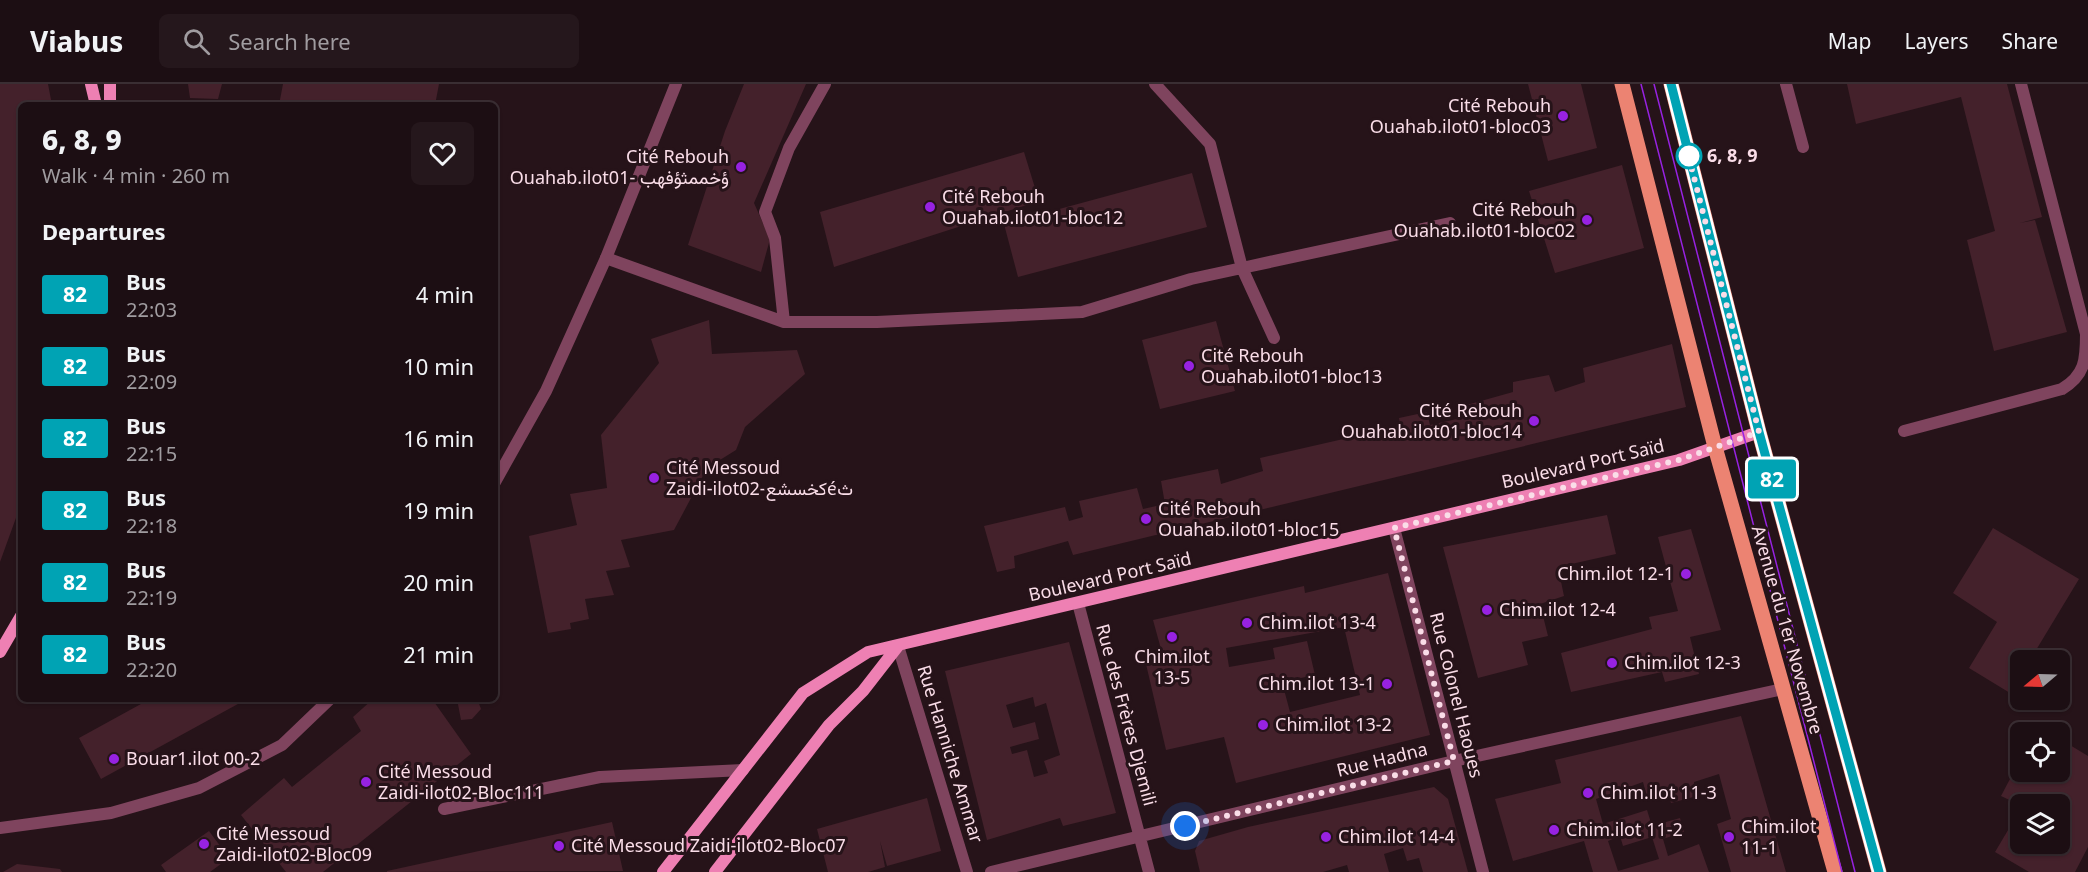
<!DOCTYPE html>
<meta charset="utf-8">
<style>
:root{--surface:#1c0e13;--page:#25171c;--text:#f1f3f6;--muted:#a09ca0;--line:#3a2e33}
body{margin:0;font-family:"Noto Sans",Vazirmatn,sans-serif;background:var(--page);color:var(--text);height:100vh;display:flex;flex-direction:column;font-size:22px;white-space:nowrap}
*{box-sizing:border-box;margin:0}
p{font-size:20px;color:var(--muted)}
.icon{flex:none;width:33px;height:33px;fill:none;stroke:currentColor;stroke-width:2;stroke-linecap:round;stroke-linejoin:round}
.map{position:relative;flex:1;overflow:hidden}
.sheet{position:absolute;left:18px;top:18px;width:480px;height:600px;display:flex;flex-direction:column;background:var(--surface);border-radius:9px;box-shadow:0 2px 4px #0004,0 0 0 2px var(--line)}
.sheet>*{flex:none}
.badge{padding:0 12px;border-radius:4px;font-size:21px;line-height:39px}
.needle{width:39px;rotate:251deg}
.tools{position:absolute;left:2010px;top:566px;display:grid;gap:12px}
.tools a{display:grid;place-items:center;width:60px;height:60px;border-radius:9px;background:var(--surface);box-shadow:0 2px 4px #0004,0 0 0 2px var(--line);font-size:30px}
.you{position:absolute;width:30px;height:30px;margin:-15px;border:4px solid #fff;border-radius:50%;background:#1a73e8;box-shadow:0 0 0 9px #1a73e833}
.map>.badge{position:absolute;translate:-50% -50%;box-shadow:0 0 0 3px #fff}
h2{padding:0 24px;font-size:22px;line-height:54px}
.round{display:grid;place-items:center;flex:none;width:63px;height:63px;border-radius:9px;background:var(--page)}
.headline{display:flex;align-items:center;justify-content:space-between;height:102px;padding:0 24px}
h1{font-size:28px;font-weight:800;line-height:45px}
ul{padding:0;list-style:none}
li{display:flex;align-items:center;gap:18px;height:72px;padding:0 24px}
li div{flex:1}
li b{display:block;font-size:22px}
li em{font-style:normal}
li .badge{min-width:66px;font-weight:700;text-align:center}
header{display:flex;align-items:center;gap:36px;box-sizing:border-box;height:84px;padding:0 30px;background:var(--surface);border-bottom:2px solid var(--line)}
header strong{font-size:28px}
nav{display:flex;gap:33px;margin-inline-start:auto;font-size:21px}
.search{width:420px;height:54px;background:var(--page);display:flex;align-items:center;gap:15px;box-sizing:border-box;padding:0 21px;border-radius:9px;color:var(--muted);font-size:22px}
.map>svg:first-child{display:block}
</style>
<header>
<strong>Viabus</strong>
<div class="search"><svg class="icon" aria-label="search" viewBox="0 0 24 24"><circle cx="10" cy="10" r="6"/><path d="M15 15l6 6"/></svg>Search here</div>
<nav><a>Map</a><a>Layers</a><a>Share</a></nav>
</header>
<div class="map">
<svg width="2088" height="788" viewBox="0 0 2088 788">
<rect width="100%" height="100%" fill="#261319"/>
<path fill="#44212b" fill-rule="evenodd" d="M0,0H48L52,21H21V420L0,478Z
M188,0H222L218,15L190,14Z
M283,0H439L435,21H279Z
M744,0H806L754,119L770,155L761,188L688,161L725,47Z
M1528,0H1581L1597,64L1548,77Z
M1847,0H2007L2042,133L2020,139L2035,136L2067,248L1994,267L1967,156L1995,147L1961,13L1856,40Z
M1024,68L1039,117L834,183L820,128Z
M1622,81L1644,164L1555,189L1529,107Z
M1192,89L1207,143L1018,193L1004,140Z
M709,236L712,270L797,266L805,290L745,343L736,366L707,384L674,446L621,456L630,483L606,487L614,511L585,515L589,535L570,539L571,545L548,549L529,452L577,441L570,410L607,404L601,351L659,279L651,255Z
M1216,237L1235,307L1160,325L1142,256Z
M1672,260L1686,323L1073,471L1068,457L1014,472L1015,484L997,488L984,442L1065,423L1069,437L1083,433L1079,417L1137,404L1143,425L1165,420L1161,397L1218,385L1221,400L1263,387L1260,374L1374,348L1375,354L1401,346L1399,334L1427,328L1430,341L1466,333L1463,322L1513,308V298L1549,291L1555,308L1585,298L1583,284Z
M1607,431L1616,470L1558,483L1564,512L1540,520L1548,552L1522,558L1528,581L1478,594L1443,463Z
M1993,444L2079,495L2030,576H2020V592L2010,609L1969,584L1997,538L1953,509Z
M1691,445L1721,546L1690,553L1699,590L1665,598L1662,588L1571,608L1561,569L1652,545L1649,533L1678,527L1658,453Z
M1388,489L1430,651L1236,699L1224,653L1166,666L1146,580L1164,576L1153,536L1304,502L1305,509ZM1344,543L1360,611L1290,628L1282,598L1315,591L1307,557L1273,564L1275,575L1229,583L1226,564Z
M1069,558L1116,729L1063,742L1060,734L987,756L945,587ZM1033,613L1035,623L1046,619L1060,671L1044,677L1048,689L1034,693L1027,666L1012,670L1010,663L1039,655L1035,638L1013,644L1006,621Z
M150,615H247L101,695L79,654Z
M373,615H432L471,670L323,788H286L241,731L284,694L292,703L361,647L353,633Z
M457,615H483L478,617L481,625L472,635L461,636Z
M1741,632L1786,788H1731L1717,740L1731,735L1719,690L1694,698L1697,712L1671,719L1667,706L1647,713L1643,698L1596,715L1603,740L1647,726L1652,742L1680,734L1684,748L1663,755L1668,772L1699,760L1709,788H1593L1584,757L1513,777L1495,715L1561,699L1555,676ZM1620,752L1623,762L1652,753L1659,775L1618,787L1608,757Z
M2060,655L2088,672V763L2075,788H2029L1995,768L2020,726V759H2060V720L2020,721L2001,712L2020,676V687H2060Z
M1434,703L1448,715L1468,788H1423L1419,774L1407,777L1403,764L1384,770L1389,788H1349L1347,781L1323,788H1200L1195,767L1199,757L1248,743Z
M927,714L941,767L887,782L880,757L885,783L868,788H828L817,745Z
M612,738L623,787L387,788V787Z
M209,747L229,774L210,788H166L161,781Z
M17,780L60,785L62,788H3Z"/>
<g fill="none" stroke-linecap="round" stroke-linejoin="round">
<path stroke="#7f445e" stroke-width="12" d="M1786,0L1803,63
M1904,347L2062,305C2085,291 2086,276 2086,250L2021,0"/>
<path stroke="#7f445e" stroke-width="12" d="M1155,0L1210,60L1242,184L1450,139
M606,174L784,238H877L1082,228L1191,195L1242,184L1274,254
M784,238L775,154L765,128L789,64L825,0
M1394,444L1483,788
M1078,519L1149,788
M898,562L967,788
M444,725L600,693L743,686
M991,788L1454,677L1783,605"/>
<path stroke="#7f445e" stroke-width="12" d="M495,398L546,307L606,174L676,0
M0,744L111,729L199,704L282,661L330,615"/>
<path stroke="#ee80b3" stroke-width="12" d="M91,0L96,21
M110,21V0
M0,568L21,532
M663,788L803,609L868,568L1679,376L1759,348
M715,788L829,641L863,607L898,562"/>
<path stroke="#ec8372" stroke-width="15" d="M1622,0L1715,363L1835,788
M1671,0L1759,348L1879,788"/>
<path stroke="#9722e1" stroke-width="1.5" d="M1641,0L1842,788
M1654,0L1855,788"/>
</g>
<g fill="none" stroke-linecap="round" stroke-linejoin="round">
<g stroke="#fff" stroke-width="14">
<path id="line" d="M1671,0L1759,348L1879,788"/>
</g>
<use href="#line" stroke="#00a3b4" stroke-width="9"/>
<path stroke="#fadde8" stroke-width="6" stroke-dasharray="0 10.8" d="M1185,742L1454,677L1394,444L1679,376L1759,348L1687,66L1689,72"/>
</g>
<g fill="#9722e1" stroke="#261319" stroke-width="2">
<circle cx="1563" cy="32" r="6"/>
<circle cx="741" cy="83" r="6"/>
<circle cx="930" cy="123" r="6"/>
<circle cx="1587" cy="136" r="6"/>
<circle cx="1189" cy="282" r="6"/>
<circle cx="1534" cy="337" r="6"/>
<circle cx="654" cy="394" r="6"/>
<circle cx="1146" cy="435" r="6"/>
<circle cx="1686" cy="490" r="6"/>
<circle cx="1487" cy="526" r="6"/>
<circle cx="1247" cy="539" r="6"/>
<circle cx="1172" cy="553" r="6"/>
<circle cx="1612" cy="579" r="6"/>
<circle cx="1387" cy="600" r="6"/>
<circle cx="1263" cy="641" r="6"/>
<circle cx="114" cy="675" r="6"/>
<circle cx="366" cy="698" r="6"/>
<circle cx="1588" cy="709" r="6"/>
<circle cx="1554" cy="746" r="6"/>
<circle cx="1326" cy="753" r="6"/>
<circle cx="1729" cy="753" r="6"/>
<circle cx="204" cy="760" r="6"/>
<circle cx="559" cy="762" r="6"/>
</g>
<circle fill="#fff" stroke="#00a3b4" stroke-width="3" cx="1689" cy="72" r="12"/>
<g text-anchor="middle" stroke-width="6" stroke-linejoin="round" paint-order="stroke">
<g font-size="18" fill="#fadde8" stroke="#261319" text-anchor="start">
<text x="1551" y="28" text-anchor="end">Cité Rebouh<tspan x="1551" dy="21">Ouahab.ilot01-bloc03</tspan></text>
<text x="729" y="79" text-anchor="end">Cité Rebouh<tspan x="729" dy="21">Ouahab.ilot01- ؤخممثؤفهب</tspan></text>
<text x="942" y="119">Cité Rebouh<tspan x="942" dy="21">Ouahab.ilot01-bloc12</tspan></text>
<text x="1575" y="132" text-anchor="end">Cité Rebouh<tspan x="1575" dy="21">Ouahab.ilot01-bloc02</tspan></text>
<text x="1201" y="278">Cité Rebouh<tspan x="1201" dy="21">Ouahab.ilot01-bloc13</tspan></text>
<text x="1522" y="333" text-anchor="end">Cité Rebouh<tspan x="1522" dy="21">Ouahab.ilot01-bloc14</tspan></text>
<text x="666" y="390">Cité Messoud<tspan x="666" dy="21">Zaidi-ilot02-كخسشعéث</tspan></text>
<text x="1158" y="431">Cité Rebouh<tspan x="1158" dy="21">Ouahab.ilot01-bloc15</tspan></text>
<text x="1674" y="496" text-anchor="end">Chim.ilot 12-1</text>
<text x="1499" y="532">Chim.ilot 12-4</text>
<text x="1259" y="545">Chim.ilot 13-4</text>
<text x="1172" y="579" text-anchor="middle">Chim.ilot<tspan x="1172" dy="21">13-5</tspan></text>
<text x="1624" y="585">Chim.ilot 12-3</text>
<text x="1375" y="606" text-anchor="end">Chim.ilot 13-1</text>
<text x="1275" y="647">Chim.ilot 13-2</text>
<text x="126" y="681">Bouar1.ilot 00-2</text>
<text x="378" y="694">Cité Messoud<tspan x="378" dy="21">Zaidi-ilot02-Bloc111</tspan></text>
<text x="1600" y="715">Chim.ilot 11-3</text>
<text x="1741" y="749">Chim.ilot<tspan x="1741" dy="21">11-1</tspan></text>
<text x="1566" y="752">Chim.ilot 11-2</text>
<text x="216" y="756">Cité Messoud<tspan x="216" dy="21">Zaidi-ilot02-Bloc09</tspan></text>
<text x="1338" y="759">Chim.ilot 14-4</text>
<text x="571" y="768">Cité Messoud Zaidi-ilot02-Bloc07</text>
</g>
<g font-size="18" font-weight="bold" fill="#fadde8" stroke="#261319" text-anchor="start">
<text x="1707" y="78">6, 8, 9</text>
</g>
<g font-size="18" fill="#fadde8" stroke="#261319">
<text transform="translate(1583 380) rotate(-13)" y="6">Boulevard Port Saïd</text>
<text transform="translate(1110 493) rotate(-13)" y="6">Boulevard Port Saïd</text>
<text transform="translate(1787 546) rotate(74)" y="6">Avenue du 1er Novembre</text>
<text transform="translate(1456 611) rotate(76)" y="6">Rue Colonel Haoues</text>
<text transform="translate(1126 631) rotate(75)" y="6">Rue des Frères Djemili</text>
<text transform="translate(950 670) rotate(73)" y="6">Rue Hanniche Ammar</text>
<text transform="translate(1382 676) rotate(-14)" y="6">Rue Hadna</text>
</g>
</g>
</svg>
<div class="tools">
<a><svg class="needle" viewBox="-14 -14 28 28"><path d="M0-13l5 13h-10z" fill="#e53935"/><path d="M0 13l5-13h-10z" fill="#a09ca0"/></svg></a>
<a><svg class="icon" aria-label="locate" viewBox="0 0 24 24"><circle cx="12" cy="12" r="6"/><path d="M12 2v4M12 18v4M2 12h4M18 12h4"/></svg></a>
<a><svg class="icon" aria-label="layers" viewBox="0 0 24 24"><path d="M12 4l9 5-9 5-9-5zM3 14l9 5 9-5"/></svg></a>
</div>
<div class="you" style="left:1185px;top:742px"></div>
<b class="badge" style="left:1772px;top:395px;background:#00a3b4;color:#fff">82</b>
<section class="sheet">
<div class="headline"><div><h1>6, 8, 9</h1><p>Walk · 4 min · 260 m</p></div><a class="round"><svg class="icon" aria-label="heart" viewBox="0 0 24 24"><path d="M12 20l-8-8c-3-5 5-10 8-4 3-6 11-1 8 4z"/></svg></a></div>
<h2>Departures</h2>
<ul>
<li><span class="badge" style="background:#00a3b4;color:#fff">82</span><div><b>Bus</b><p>22:03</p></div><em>4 min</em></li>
<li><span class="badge" style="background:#00a3b4;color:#fff">82</span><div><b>Bus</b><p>22:09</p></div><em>10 min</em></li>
<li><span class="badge" style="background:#00a3b4;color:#fff">82</span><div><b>Bus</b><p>22:15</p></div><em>16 min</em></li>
<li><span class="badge" style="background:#00a3b4;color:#fff">82</span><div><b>Bus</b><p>22:18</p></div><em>19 min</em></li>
<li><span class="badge" style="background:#00a3b4;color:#fff">82</span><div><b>Bus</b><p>22:19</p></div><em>20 min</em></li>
<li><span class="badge" style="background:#00a3b4;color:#fff">82</span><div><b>Bus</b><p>22:20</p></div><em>21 min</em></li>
</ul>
</section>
</div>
